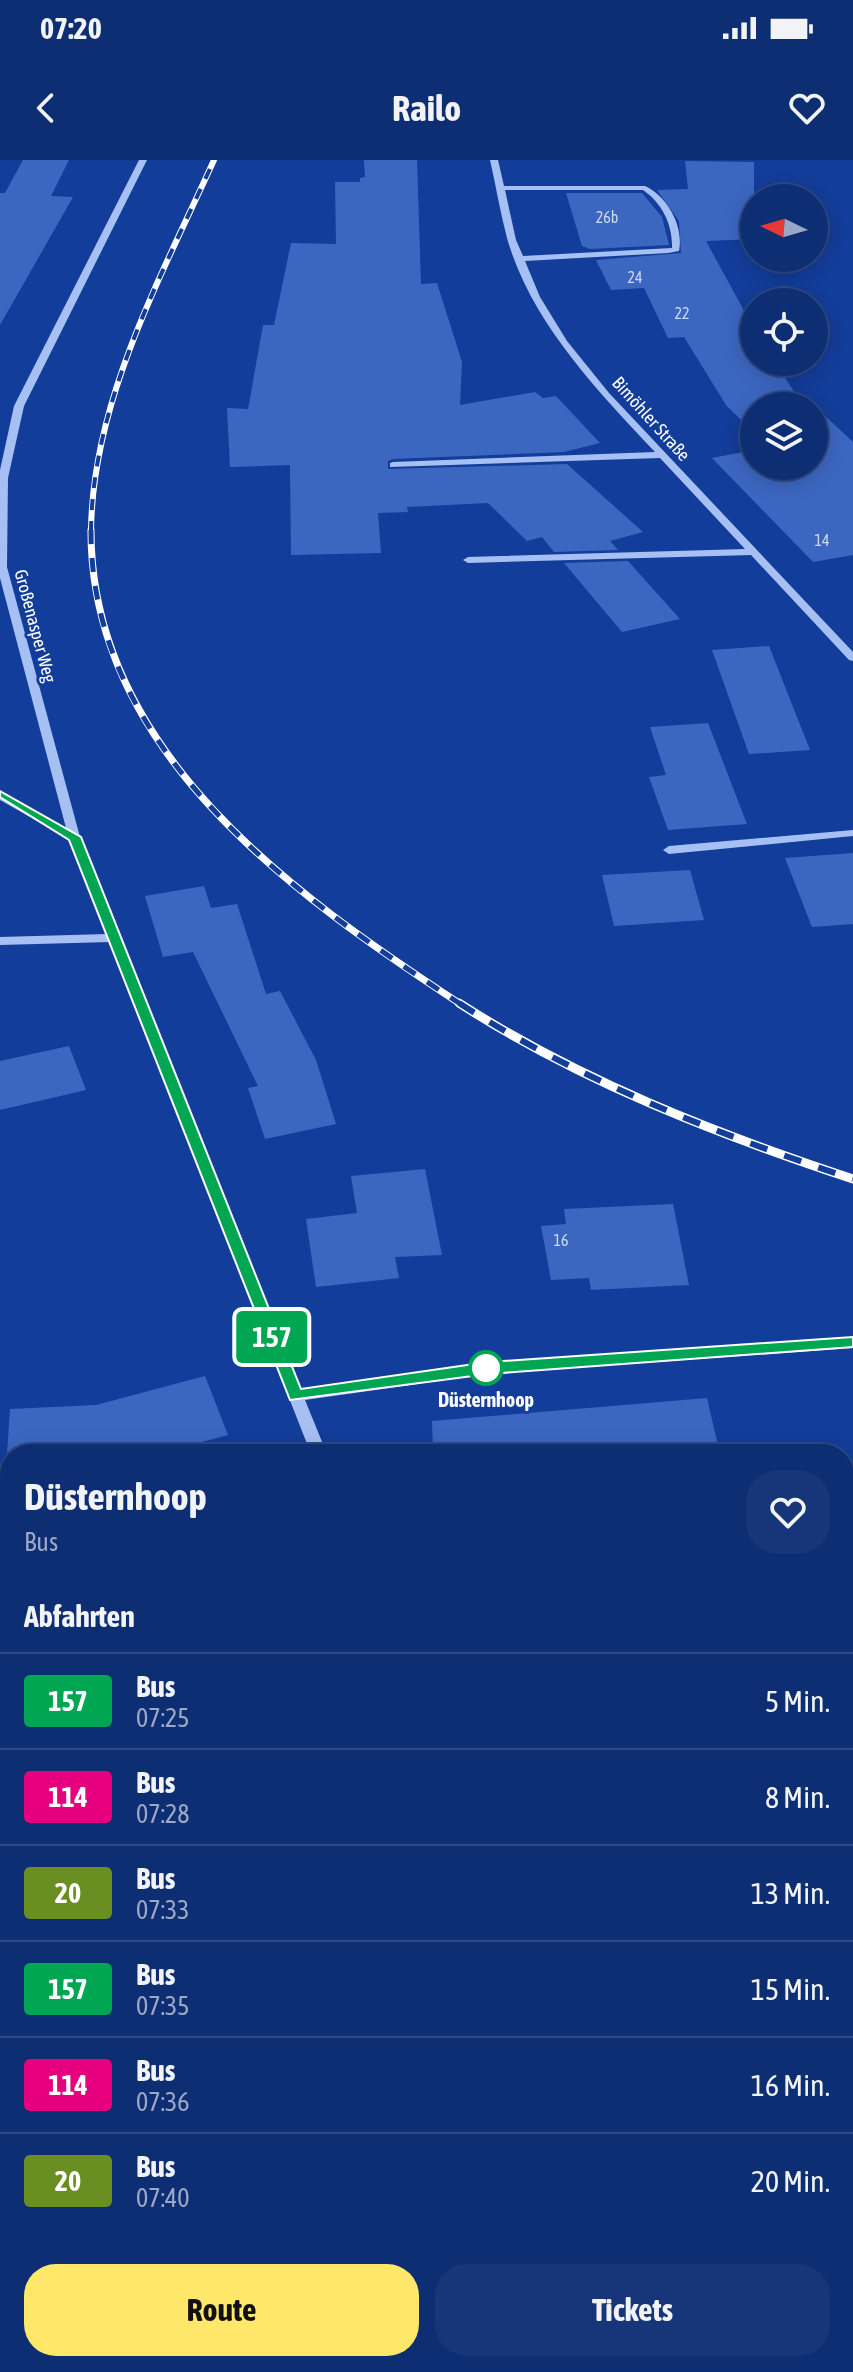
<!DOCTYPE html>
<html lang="de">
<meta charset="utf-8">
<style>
:root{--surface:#0e2e74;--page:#173679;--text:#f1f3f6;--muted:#9ba8c5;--line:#2e4a86;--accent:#ffe769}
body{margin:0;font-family:"Asap Condensed",sans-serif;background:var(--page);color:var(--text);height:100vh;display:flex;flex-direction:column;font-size:30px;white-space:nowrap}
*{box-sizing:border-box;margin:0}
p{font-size:26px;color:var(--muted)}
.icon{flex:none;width:44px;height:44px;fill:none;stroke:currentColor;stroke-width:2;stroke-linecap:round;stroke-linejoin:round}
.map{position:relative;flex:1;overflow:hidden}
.sheet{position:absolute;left:0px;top:1284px;width:854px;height:928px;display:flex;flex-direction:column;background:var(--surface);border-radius:32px 32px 0 0;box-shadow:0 4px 20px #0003,0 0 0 2px var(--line)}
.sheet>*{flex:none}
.badge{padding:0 16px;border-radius:6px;font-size:28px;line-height:52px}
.needle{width:52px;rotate:275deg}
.buttons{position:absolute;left:740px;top:24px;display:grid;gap:16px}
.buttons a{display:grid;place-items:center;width:88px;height:88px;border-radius:50%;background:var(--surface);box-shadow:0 4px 20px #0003,0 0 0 2px var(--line);font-size:40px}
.map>.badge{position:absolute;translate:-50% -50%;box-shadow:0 0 0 4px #fff}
h2{padding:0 24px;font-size:30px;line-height:72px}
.round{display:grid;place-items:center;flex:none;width:84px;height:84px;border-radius:32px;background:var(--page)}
.overview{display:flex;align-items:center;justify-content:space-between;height:136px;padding:0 24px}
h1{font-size:38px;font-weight:700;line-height:60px}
.action{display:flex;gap:16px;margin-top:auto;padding:16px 24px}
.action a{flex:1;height:92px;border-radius:32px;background:var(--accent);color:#111;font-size:32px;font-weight:700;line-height:92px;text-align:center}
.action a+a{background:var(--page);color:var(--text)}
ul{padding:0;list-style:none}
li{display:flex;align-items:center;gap:24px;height:96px;padding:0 24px;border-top:2px solid var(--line)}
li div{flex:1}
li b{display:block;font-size:30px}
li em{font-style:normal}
li .badge{min-width:88px;font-weight:700;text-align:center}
.status{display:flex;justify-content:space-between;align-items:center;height:56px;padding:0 40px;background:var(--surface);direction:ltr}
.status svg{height:22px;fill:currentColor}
header{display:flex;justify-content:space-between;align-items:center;height:104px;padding:0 24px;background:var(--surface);font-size:36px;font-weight:700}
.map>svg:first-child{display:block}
</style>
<div class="status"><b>07:20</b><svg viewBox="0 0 49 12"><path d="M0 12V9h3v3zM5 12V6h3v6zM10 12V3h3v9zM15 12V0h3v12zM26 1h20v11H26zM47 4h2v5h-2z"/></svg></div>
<header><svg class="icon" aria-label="back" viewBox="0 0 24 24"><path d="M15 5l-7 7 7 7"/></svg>Railo<svg class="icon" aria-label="heart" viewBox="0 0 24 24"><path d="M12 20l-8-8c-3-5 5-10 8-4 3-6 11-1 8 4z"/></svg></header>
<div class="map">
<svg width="853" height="2212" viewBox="0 0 853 2212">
<rect width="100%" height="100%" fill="#133d9a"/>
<path fill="#3c67c1" d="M23,0H69L51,36L73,37L0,165V33H5Z
M364,0H417L421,124L437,123L462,202L460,245L535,232L543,238L556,236L600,283L564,292L393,299L388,301V309L567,304L643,372L610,381L618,390L554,392L542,377L527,381L488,343L407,347L408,352L378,353L381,393L291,395L290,305L230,307L227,248L248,249L263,165H274L291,83L336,84L335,22H360V18L365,17Z
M685,1L754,2V79L706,81L754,169V202H775L803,246H754V273L726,245L684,177L668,178L644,128L611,130L596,100L681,93L679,61L657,30L688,29Z
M566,33H642L662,57L669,85L590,89L582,86Z
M822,253L853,282V395L813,402L712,298L754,290V306H814V254Z
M628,401L680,459L622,472L564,403Z
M769,486L810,590L749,594L712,490Z
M708,563L747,664L668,670L649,617L666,615L650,567Z
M853,693V764L812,767L785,698Z
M690,710L704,760L614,766L602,715Z
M204,726L211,748L237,744L266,834L280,831L316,900L336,964L265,979L248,928L258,926L193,792L163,797L145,736Z
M69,886L86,930L0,950V901Z
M425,1009L442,1095L395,1097L399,1118L316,1127L306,1059L357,1053L351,1016Z
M673,1044L689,1125L591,1130L589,1118L551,1120L541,1066L566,1064L564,1049Z
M205,1216L228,1275L158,1294H7L10,1249L96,1245Z
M707,1238L720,1294H433L432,1261Z"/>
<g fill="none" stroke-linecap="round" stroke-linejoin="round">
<path fill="#a7c0f3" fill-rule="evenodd" d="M139,0H147L24,246L8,318L7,407L80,677L301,1229L488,1202L853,1178V1188L488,1214L305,1240L327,1294H311L110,782L0,785V777L107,774L69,679L0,640V632L4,633L66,668L0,418V310L14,246Z
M490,0H498L504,26H645C667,36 684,66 679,91L668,93L525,101L540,137L567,181L609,233L853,492V501L849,500L751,395L468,403L463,400L468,397L745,389L660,298L390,307V303L393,302L655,292C596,229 531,162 507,78C500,52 496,26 490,0ZM505,30H643C662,43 673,65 672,88L523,96L516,80Z
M853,670V676L669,694L663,690L669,686Z
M10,1487V1501L0,1502V1488Z
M675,2202H701L708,2212H682Z"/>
<g stroke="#fff" stroke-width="6">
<path id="rail-far2" d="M91,372C92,241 161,117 214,0"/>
</g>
<g stroke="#fff" stroke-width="7">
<path id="rail-far1" d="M91,370C90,592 295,736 462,845"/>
</g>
<g stroke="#fff" stroke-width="9">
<path id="rail" d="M459,843C580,921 717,974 853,1019"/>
</g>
<use href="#rail-far2" stroke="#133d9a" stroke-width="4" stroke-dasharray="11" stroke-linecap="butt"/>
<use href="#rail-far1" stroke="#133d9a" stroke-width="5" stroke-dasharray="14" stroke-linecap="butt"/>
<use href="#rail" stroke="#133d9a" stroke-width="6" stroke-dasharray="18" stroke-linecap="butt"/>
</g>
<path fill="#00a651" stroke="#fff" stroke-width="2" d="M0,631L81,677L301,1229L488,1202L853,1177V1187L488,1214L290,1240L69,680L0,637Z"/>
<circle fill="#fff" stroke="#00a651" stroke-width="4" cx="486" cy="1208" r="16"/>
<g text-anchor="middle" stroke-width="6" stroke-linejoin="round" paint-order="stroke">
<g font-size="16" fill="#ced9f0">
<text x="607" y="63">26b</text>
<text x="635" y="123">24</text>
<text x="682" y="159">22</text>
<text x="822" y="386">14</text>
<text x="561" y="1086">16</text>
</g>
<g font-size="18" fill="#fff" stroke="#133d9a">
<text transform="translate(651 259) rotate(48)" y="6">Bimöhler Straße</text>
<text transform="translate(35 466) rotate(75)" y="6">Großenasper Weg</text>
</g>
<g font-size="20" font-weight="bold" fill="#fff" stroke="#133d9a">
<text x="486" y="1247">Düsternhoop</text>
</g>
</g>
</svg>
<div class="buttons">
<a><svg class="needle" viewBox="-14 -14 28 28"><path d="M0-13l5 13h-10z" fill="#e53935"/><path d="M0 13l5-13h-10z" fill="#9ba8c5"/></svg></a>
<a><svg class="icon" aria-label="locate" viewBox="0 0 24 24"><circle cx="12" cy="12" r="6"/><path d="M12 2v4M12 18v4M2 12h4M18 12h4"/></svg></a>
<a><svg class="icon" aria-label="layers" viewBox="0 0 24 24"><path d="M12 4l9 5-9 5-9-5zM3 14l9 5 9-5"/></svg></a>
</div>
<b class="badge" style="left:272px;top:1177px;background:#00a651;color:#fff">157</b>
<section class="sheet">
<div class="overview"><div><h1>Düsternhoop</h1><p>Bus</p></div><a class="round"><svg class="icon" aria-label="heart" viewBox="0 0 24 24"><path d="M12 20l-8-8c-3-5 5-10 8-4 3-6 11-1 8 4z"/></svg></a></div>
<h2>Abfahrten</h2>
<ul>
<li><span class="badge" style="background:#00a651;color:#fff">157</span><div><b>Bus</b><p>07:25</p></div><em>5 Min.</em></li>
<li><span class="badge" style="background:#e6007e;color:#fff">114</span><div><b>Bus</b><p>07:28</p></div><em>8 Min.</em></li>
<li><span class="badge" style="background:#6b8e23;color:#fff">20</span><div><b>Bus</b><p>07:33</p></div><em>13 Min.</em></li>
<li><span class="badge" style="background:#00a651;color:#fff">157</span><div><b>Bus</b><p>07:35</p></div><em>15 Min.</em></li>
<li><span class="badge" style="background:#e6007e;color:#fff">114</span><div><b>Bus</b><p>07:36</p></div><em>16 Min.</em></li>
<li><span class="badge" style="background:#6b8e23;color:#fff">20</span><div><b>Bus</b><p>07:40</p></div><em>20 Min.</em></li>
</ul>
<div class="action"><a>Route</a><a>Tickets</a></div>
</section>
</div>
